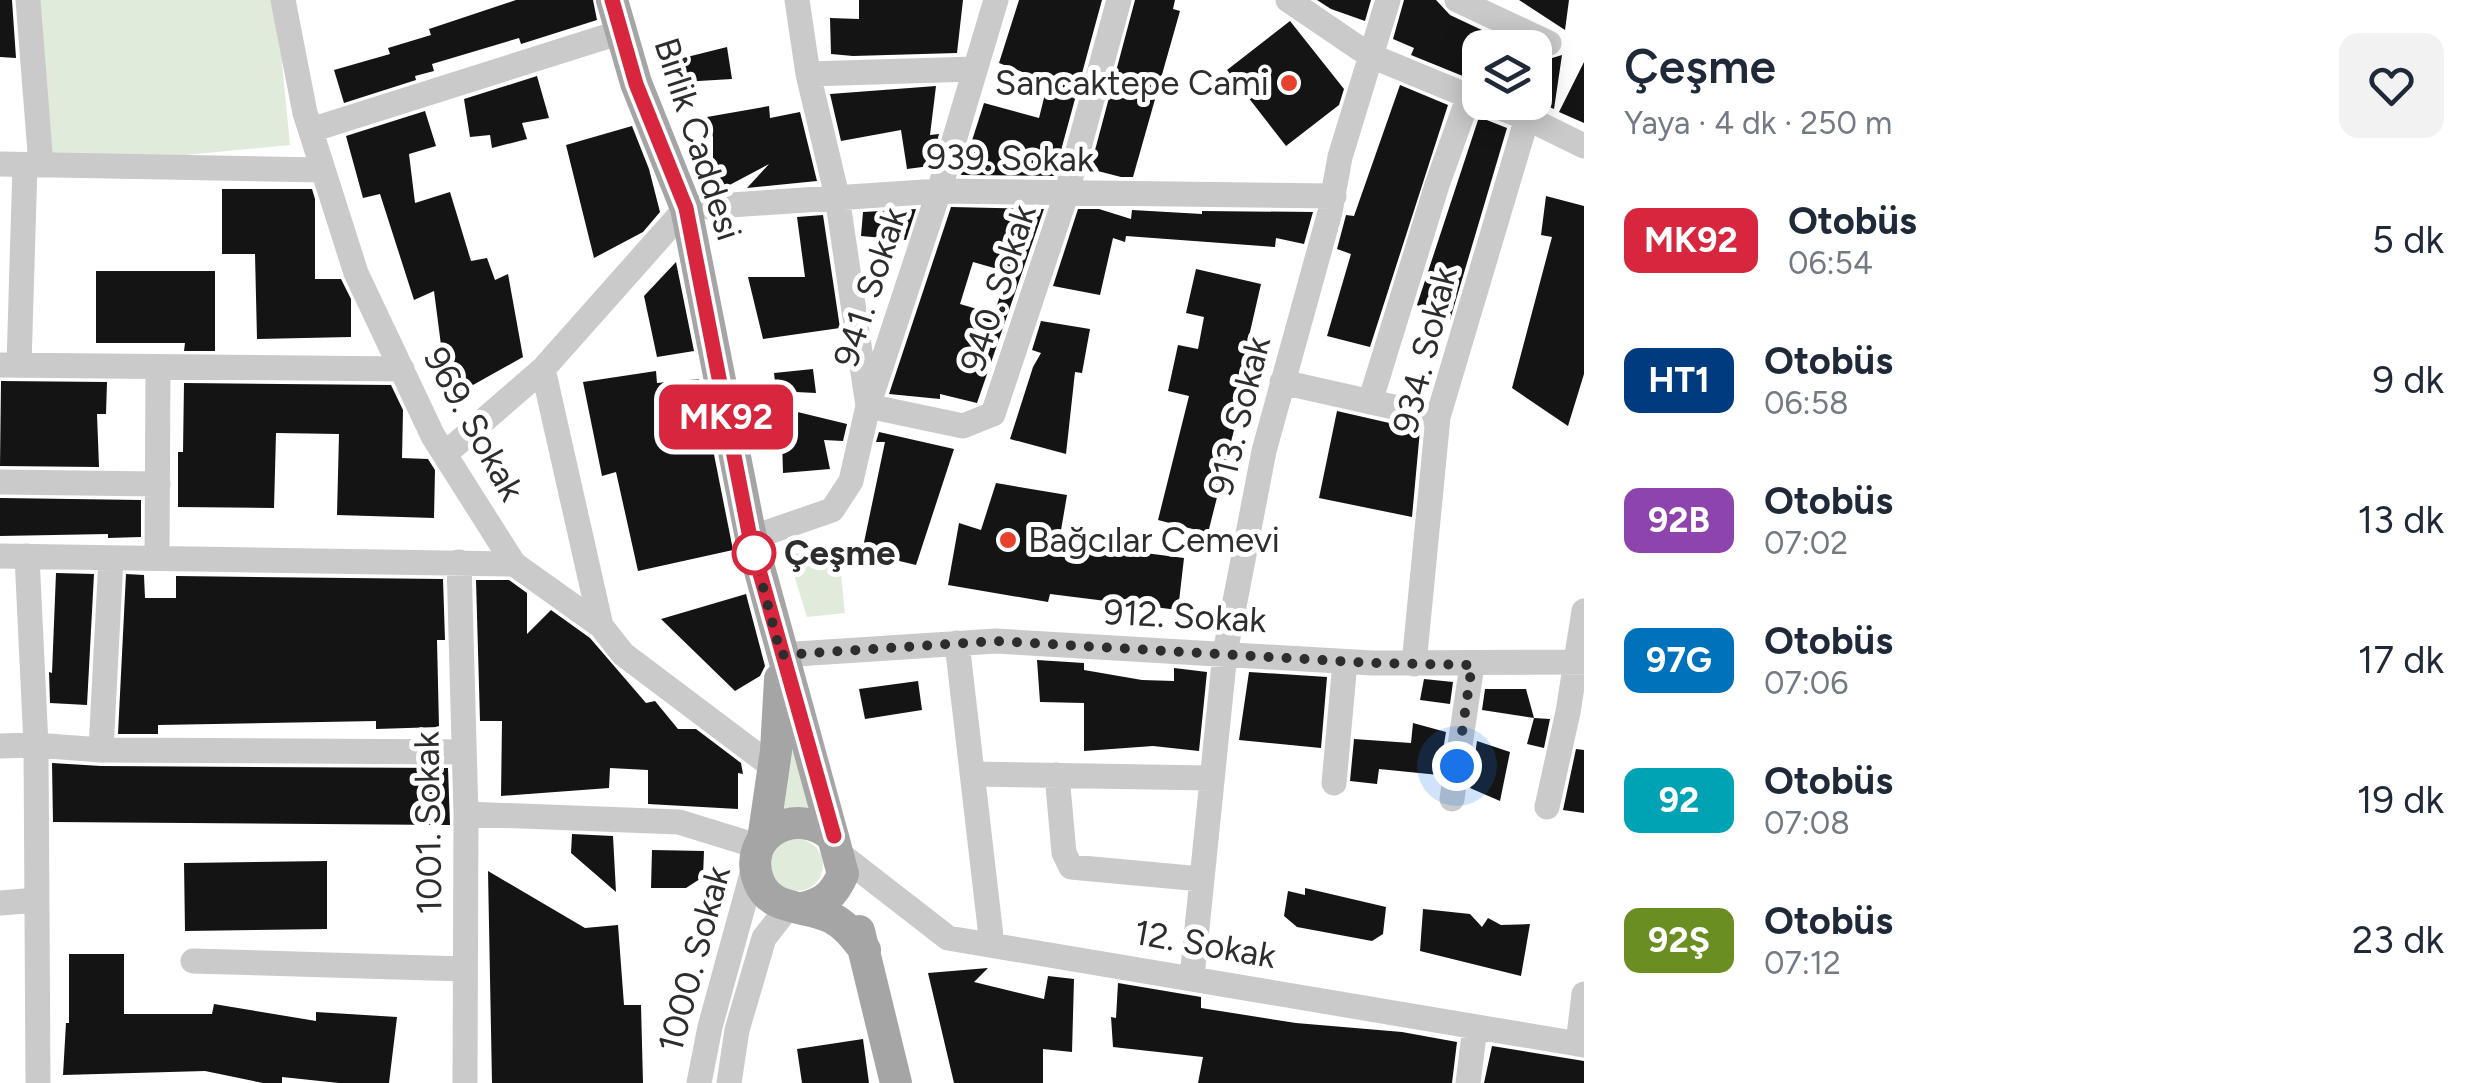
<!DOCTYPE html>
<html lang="tr">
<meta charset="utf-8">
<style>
:root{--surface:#fff;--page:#f2f2f3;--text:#1f2937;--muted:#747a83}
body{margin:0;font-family:Figtree,sans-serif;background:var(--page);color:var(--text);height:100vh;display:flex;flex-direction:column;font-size:38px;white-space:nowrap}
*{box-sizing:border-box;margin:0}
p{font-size:32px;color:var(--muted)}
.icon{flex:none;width:55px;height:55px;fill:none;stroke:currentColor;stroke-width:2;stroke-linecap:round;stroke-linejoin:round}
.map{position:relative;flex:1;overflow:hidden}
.panel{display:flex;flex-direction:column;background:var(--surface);width:900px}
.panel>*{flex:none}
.badge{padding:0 20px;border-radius:15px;font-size:35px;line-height:65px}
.fabs{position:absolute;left:1462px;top:30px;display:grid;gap:20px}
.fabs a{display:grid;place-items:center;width:90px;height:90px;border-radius:20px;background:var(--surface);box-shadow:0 5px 25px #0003;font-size:50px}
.you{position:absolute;width:50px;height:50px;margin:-25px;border:8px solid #fff;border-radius:50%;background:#1a73e8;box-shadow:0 0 0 15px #1a73e833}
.map>.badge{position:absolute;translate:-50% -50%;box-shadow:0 0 0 5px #fff}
.round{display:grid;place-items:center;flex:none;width:105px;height:105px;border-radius:20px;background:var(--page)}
.head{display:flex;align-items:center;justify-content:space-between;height:170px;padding:0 40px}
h1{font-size:48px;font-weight:600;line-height:75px}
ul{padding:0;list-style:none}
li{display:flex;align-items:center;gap:30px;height:140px;padding:0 40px}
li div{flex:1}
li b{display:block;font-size:38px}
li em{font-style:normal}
li .badge{min-width:110px;font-weight:700;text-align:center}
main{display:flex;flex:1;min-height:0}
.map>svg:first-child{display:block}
</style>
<main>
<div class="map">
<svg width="1584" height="1083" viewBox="0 0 1584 1083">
<rect width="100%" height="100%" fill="#fff"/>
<path fill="#e1ebdb" d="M21,0H276L290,145L37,169Z
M787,553L839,555L845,613L807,617Z
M789,737L810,808L777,809Z
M771 865a26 26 0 1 1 52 0a26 26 0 1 1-52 0Z"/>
<path fill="#141414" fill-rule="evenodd" d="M0,0H12L16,58L0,57Z
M516,0H593L597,20L521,44L519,38L432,64L434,71L415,76L416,80L344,103L334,70L390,54L388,48L431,35L429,29Z
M859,0H963L957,53L853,56L831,54L830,18L859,19Z
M1019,0H1102L1054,176L961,175L984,103L1039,118L1048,82L999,63Z
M1135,0H1175L1173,9L1180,11L1133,177H1121L1090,169Z
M1317,0H1371L1365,21L1331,9Z
M1404,0H1436L1450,15L1520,48H1480V83L1411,55L1414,48L1393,39Z
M1519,0H1569L1565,30Z
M1290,21L1344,89L1339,105L1286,146L1227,70Z
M727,47L732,79L682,82L675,60Z
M1535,54L1549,59L1562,55L1554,109L1535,101Z
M1584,62V123L1559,112Z
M537,76L549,118L522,123L527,139L492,148L490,135L470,137L464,99Z
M1400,85L1448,105L1370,347L1327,336L1351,254L1337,249L1346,215L1354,216Z
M936,86L930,135L939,134L930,166L907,169L901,130L841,141L830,94Z
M769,106L770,118L800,112L817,181L747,188L769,164L722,189L713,190V137L707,117Z
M425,111L436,146L409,154L415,203L450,192L471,261L487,258L495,280L508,274L523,357L448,399L434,291L414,300L380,194L363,198L346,136Z
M1479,117L1507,128L1450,320L1417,305Z
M632,126L649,169L660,212L643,232L594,258L566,145Z
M222,189H312L315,199V279H341L351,299V337L257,339L255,254H222Z
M1546,196L1584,206V374L1568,426L1512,388L1552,237L1541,235Z
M951,207L1044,209L977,403L940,394V399L889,394ZM973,262L1008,272L994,314L960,304Z
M916,209L906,240L861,236L863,212Z
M1078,209H1099L1131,219L1132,210L1202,214V211L1313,212L1304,244L1276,238L1275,247L1126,236L1125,242L1113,238L1100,295L1053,286Z
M823,215L840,328L763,339L748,277H805L797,217Z
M676,262L694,351L657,357L644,296Z
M1196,269L1261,284L1228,428L1234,430L1208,533L1158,520L1189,396L1168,391L1178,345L1198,349L1204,317L1186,313Z
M96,271H215V351H184L185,343H96Z
M1041,321L1090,329L1082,373L1075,372L1066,454L1010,439L1033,367L1041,353L1032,350Z
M813,369L816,393L776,391L774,373Z
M656,371L657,383L699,379L733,550L638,571L616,472L602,476L583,382Z
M1,381L107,382L106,414H97L99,467L0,466Z
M184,383L391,385L403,410L402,458L428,459L435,470L434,518L337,515L339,434L276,433L274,508L178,507V452H183Z
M781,408L847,424L843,441L824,440L830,469L783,473Z
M1337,411L1420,430L1412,517L1319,498Z
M879,432L954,449L916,565L862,552L885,442H876Z
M996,483L1067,495L1059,542L1184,558L1178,610L1050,594L1048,602L948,585L959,523L981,530Z
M0,498L141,500V537L108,538V534L0,536Z
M56,573L94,574L87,705L50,703L49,672L52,673Z
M126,574L144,575L145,598H176V576L443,579L445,640H437L439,727L376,729V721L158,725V734H118Z
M476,580H509L527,593V634L551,610L590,638L646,703L655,701L678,729H696L741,763L743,774L738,773V809L648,804V770L610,768L609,788L501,796L502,721H480Z
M746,594L765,666L760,676L735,691L661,619Z
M1037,660L1084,663V670L1142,680L1174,681V668L1207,672L1199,751L1153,746L1084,751V703L1040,702Z
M1249,672L1327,677L1321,748L1239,740Z
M1424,679L1453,682L1450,704L1420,700Z
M918,681L922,710L865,719L859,689Z
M1485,689H1526L1534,718L1482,710Z
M1534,718L1550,719L1544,748L1527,744Z
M1413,723L1446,732L1439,775L1379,769L1377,784L1350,781L1354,739L1411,743Z
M1477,741L1510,752L1500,801L1470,788Z
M1576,749L1584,750V813L1563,810Z
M52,763L101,766L448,768L450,825L53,822Z
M572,834L613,836L616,892L571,853Z
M652,850L704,851L703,877L686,888H651Z
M327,861V929L185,931L184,863Z
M488,871L585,928L618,925L624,1005H641L643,1083H492Z
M1305,888L1386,907L1383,934L1372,941L1297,927L1284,916L1288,891L1305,895Z
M1423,909L1470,914L1482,927L1488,918L1501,925L1530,924L1521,976L1420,951Z
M69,954H124V1014H212L214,1004L316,1021V1012L397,1017L389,1083H339L282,1077V1083H263L205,1071L63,1075L66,1023H69Z
M988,968L974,982L1044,999L1048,976L1074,979L1072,1052L1043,1049V1083H954L928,973Z
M1118,983L1201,997V1008L1296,1023L1402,1032L1457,1042L1452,1083H1198L1203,1057L1113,1047L1111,1017L1116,1018Z
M863,1039L869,1083H802L797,1049Z
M1492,1046L1584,1061V1083H1484Z"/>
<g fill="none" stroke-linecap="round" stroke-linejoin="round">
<path stroke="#cacaca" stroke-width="25" d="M28,0L41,165
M283,0L305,113L356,273L433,436L514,564L601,626L623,654L773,767
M797,0L808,74L837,196L868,406L963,426L993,414L1066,195L1119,0
M1288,0L1369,55L1480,101
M1457,0L1549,43
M808,74L974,69
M1485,102L1527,118L1584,146
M311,130L621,32
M0,164L323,170
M0,365L402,369
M19,365L25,165
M543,369L601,626
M1282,382L1438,417
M1370,402L1437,185L1469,96
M445,454L543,369L686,208L939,191L1334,196
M0,482L158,484
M751,538L832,510L851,481L868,406L939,191L996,0
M0,556L514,564
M27,556L36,745L38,1083
M157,558L158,367
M459,562L466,814L465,1083
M957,643L992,945
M781,655L996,641L1372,663L1584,662
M1414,664L1438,417L1527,118
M0,746L36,745L101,750L463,752
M101,750L111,558
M972,774L1210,778
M1057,775L1064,853L1071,867L1201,879
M1334,783L1345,662
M1452,799L1472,665
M1547,807L1568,712L1584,611
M466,814L679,822L760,847
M841,855L948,938L1584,1045
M0,903L37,900
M193,961L464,969
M1192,977L1225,653L1264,451L1330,212L1340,157L1388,0
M1578,1044L1584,994
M699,1083L710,1027L755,863
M729,1083L737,1030L764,938L789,906
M1468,1083L1475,1027"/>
<path stroke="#a5a5a5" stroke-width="32" d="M612,0L636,83L686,208L751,538L833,837
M763,840L776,751L780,679
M802,908C824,903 834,895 843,874L833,837C797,804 740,834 759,882C771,912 808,905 832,918C847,926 855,938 865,950
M859,931L896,1083"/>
</g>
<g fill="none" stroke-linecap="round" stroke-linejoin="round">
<g stroke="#fff" stroke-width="22">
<path id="line" d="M612,0L636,84L686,208L750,538L834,836"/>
</g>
<use href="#line" stroke="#d7263d" stroke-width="15"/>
<path stroke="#2d2d2d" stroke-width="10" stroke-dasharray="0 18" d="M754,553L781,655L996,641L1372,663L1472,665L1457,766"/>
</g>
<g fill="#e7412d" stroke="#fff" stroke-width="4">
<circle cx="1289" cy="83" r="10"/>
<circle cx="1008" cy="540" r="10"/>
</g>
<circle fill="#fff" stroke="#d7263d" stroke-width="5" cx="754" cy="553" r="20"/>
<g text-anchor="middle" stroke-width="10" stroke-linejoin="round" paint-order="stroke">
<g font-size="35" fill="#2d2d2d" stroke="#fff" text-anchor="end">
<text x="1269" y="95">Sancaktepe Cami</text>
<text x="1028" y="552" text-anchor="start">Bağcılar Cemevi</text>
</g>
<g font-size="35" fill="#2d2d2d" stroke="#fff">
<text transform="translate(698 139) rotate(72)" y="12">Birlik Caddesi</text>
<text transform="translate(1010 158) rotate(1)" y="12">939. Sokak</text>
<text transform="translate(870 287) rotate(-72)" y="12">941. Sokak</text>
<text transform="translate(998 288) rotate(-72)" y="12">940. Sokak</text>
<text transform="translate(1425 350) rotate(-76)" y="12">934. Sokak</text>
<text transform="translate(1239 416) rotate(-76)" y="12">913. Sokak</text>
<text transform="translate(474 424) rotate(61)" y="12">969. Sokak</text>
<text transform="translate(1185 616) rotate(3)" y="12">912. Sokak</text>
<text transform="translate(428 823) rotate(-91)" y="12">1001. Sokak</text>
<text transform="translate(1205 944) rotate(10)" y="12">12. Sokak</text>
<text transform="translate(694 959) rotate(-75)" y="12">1000. Sokak</text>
</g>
<g font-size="35" font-weight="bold" fill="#2d2d2d" stroke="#fff" text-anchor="start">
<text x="784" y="565">Çeşme</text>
</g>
</g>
</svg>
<div class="fabs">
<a><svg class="icon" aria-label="layers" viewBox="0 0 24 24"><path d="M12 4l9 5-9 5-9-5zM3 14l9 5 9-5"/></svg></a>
</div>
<div class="you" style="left:1457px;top:766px"></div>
<b class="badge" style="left:726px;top:417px;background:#d7263d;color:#fff">MK92</b>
</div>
<section class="panel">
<div class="head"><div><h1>Çeşme</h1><p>Yaya · 4 dk · 250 m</p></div><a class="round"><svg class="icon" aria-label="heart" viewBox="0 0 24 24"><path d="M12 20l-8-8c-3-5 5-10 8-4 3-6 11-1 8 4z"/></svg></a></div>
<ul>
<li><span class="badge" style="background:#d7263d;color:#fff">MK92</span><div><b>Otobüs</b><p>06:54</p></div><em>5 dk</em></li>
<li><span class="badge" style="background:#003b80;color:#fff">HT1</span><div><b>Otobüs</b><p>06:58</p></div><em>9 dk</em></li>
<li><span class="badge" style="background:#8e44ad;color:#fff">92B</span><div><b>Otobüs</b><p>07:02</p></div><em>13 dk</em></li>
<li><span class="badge" style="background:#0072bc;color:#fff">97G</span><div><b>Otobüs</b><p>07:06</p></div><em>17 dk</em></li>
<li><span class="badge" style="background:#00a3b4;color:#fff">92</span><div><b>Otobüs</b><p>07:08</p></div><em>19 dk</em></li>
<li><span class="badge" style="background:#6b8e23;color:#fff">92Ş</span><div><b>Otobüs</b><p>07:12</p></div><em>23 dk</em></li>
</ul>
</section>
</main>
